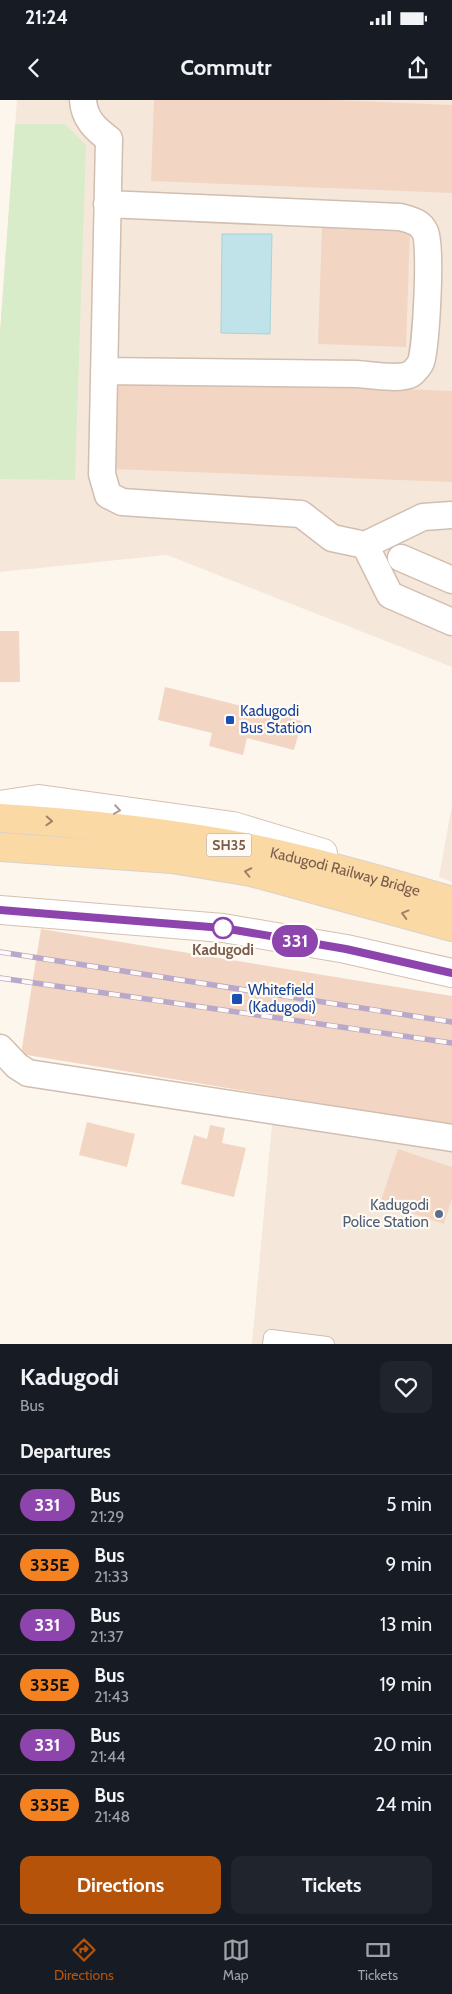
<!DOCTYPE html>
<style>
:root{--surface:#171b24;--page:#20242c;--text:#f1f3f6;--muted:#9ea1a6;--line:#363941;--accent:#b45309}
body{margin:0;font-family:Cabin,sans-serif;background:var(--page);color:var(--text);height:100vh;display:flex;flex-direction:column;font-size:19px;white-space:nowrap}
*{box-sizing:border-box;margin:0}
p{font-size:16px;color:var(--muted)}
.icon{flex:none;width:28px;height:28px;fill:none;stroke:currentColor;stroke-width:2;stroke-linecap:round;stroke-linejoin:round}
.map{position:relative;height:1244px;overflow:hidden}
.drawer{display:flex;flex-direction:column;background:var(--surface);flex:1}
.drawer>*{flex:none}
.badge{padding:0 10px;border-radius:16px;font-size:18px;line-height:32px}
.map>.badge{position:absolute;translate:-50% -50%;box-shadow:0 0 0 2px #fff}
h2{padding:0 20px;font-size:19px;line-height:45px}
.round{display:grid;place-items:center;flex:none;width:52px;height:52px;border-radius:10px;background:var(--page)}
.summary{display:flex;align-items:center;justify-content:space-between;height:85px;padding:0 20px}
h1{font-size:24px;font-weight:700;line-height:38px}
.cta{display:flex;gap:10px;margin-top:auto;padding:10px 20px}
.cta a{flex:1;height:58px;border-radius:10px;background:var(--accent);color:#fff;font-size:20px;font-weight:700;line-height:58px;text-align:center}
.cta a+a{background:var(--page);color:var(--text)}
ul{padding:0;list-style:none}
li{display:flex;align-items:center;gap:15px;height:60px;padding:0 20px;border-top:1px solid var(--line)}
li div{flex:1}
li b{display:block;font-size:19px}
li em{font-style:normal}
li .badge{min-width:55px;font-weight:700;text-align:center}
.status{display:flex;justify-content:space-between;align-items:center;height:35px;padding:0 25px;background:var(--surface);direction:ltr}
.status svg{height:14px;fill:currentColor}
header{display:flex;justify-content:space-between;align-items:center;height:65px;padding:0 20px;background:var(--surface);font-size:22px;font-weight:700}
.tabs{display:flex;justify-content:space-around;align-items:center;height:70px;border-top:1px solid var(--line);background:var(--surface);font-size:14px;color:var(--muted)}
.tabs a{display:grid;justify-items:center;gap:2px}
.tabs .on{color:var(--accent)}
.map>svg:first-child{display:block}
</style>
<div class="status"><b>21:24</b><svg viewBox="0 0 49 12"><path d="M0 12V9h3v3zM5 12V6h3v6zM10 12V3h3v9zM15 12V0h3v12zM26 1h20v11H26zM47 4h2v5h-2z"/></svg></div>
<header><svg class="icon" aria-label="back" viewBox="0 0 24 24"><path d="M15 5l-7 7 7 7"/></svg>Commutr<svg class="icon" aria-label="share" viewBox="0 0 24 24"><path d="M12 15V3M7 8l5-5 5 5M5 13v7h14v-7"/></svg></header>
<div class="map">
<svg width="452" height="1244" viewBox="0 0 452 1244">
<rect width="100%" height="100%" fill="#fdf6ec"/>
<path fill="#f5e8da" d="M17,0H452V567L167,455L0,472V233Z
M452,705V782L439,777Z
M272,1024L452,1050V1244H252Z"/>
<path fill="#d8ecc9" d="M15,24H65L86,45L75,380L0,379V233Z"/>
<path fill="#bfe3e8" stroke="#a5d3da" d="M222,134H272L270,234L221,233Z"/>
<path fill="#f3d5c3" d="M154,0H334L452,5V93L151,81Z
M322,127L410,130L406,247L318,244Z
M116,277L452,291V382L112,369Z
M0,531H19L20,582H0Z
M165,587L302,621L294,650L247,638L243,655L209,646L212,633L158,620Z
M41,829L452,896V1025L21,954Z
M87,1022L135,1034L127,1067L79,1055Z
M210,1025L225,1028L222,1043L246,1048L234,1097L181,1084L194,1035L207,1039Z
M398,1049L452,1067V1098L444,1124L380,1103Z"/>
<g fill="none" stroke-linecap="round" stroke-linejoin="round">
<g stroke="#d1beb0" stroke-width="16">
<path id="lane" d="M270,1244L271,1237L327,1244"/>
</g>
<g stroke="#d1beb0" stroke-width="29">
<path id="street" d="M83,0C84,18 95,29 109,39L102,374L108,395L122,402L301,414L332,438L365,445L423,417L452,415
M104,271L357,274C370,275 400,280 411,274C414,272 420,265 421,262C426,246 432,145 425,132C420,121 410,120 400,117L107,104
M365,445L390,495L452,522
M401,458L452,480
M0,948L17,966L28,973L452,1038"/>
</g>
<g stroke="#d6c0b0" stroke-width="30">
<path id="secondary" d="M0,705L39,699L233,726L323,753
M0,810L223,828L346,849L452,873"/>
</g>
<g stroke="#dad1cd" stroke-width="30">
<g id="primary">
<path id="s1" d="M0,718C83,723 167,732 250,748C318,762 385,781 452,801"/>
<path d="M0,747L172,759L251,772L452,827"/>
</g>
</g>
<use href="#lane" stroke="#fff" stroke-width="14"/>
<use href="#street" stroke="#fff" stroke-width="26"/>
<use href="#secondary" stroke="#fff" stroke-width="28"/>
<use href="#primary" stroke="#fbd9a5" stroke-width="28"/>
<g stroke="#b9a8c9" stroke-width="5.5">
<path id="rail" d="M0,852L452,922
M0,878L452,943"/>
</g>
<use href="#rail" stroke="#fffaf3" stroke-width="4" stroke-dasharray="11" stroke-linecap="butt"/>
</g>
<defs><path id="oneway-chevron" d="M-2-3.5L2.5 0L-2 3.5" fill="none" stroke-width="1.6" stroke-linecap="round" stroke-linejoin="round" transform="scale(1.25)"/></defs>
<use stroke="#af9d94" href="#oneway-chevron" transform="translate(117 710) rotate(8)"/>
<g stroke="#a18267">
<use href="#oneway-chevron" transform="translate(49 721) rotate(3)"/>
<use href="#oneway-chevron" transform="translate(248 772) rotate(-168)"/>
<use href="#oneway-chevron" transform="translate(405 814) rotate(-165)"/>
</g>
<g fill="none" stroke-linecap="round" stroke-linejoin="round">
<g stroke="#fff" stroke-width="11">
<path id="line" d="M0,810L223,828L346,849L452,873"/>
</g>
<use href="#line" stroke="#8e44ad" stroke-width="8"/>
</g>
<g fill="#1a4fb4" stroke="#fffaf3" stroke-width="2">
<rect x="225" y="615" width="10" height="10" rx="2.5"/>
<rect x="231" y="893" width="12" height="12" rx="2.5"/>
</g>
<circle fill="#fff" stroke="#8e44ad" stroke-width="2.5" cx="223" cy="828" r="10"/>
<circle fill="#5c6f8a" stroke="#fffaf3" stroke-width="2" cx="439" cy="1114" r="5"/>
<g text-anchor="middle" stroke-width="4.5" stroke-linejoin="round" paint-order="stroke">
<rect fill="#fffaf3" stroke="#a28b7f" stroke-width="1" x="206.5" y="733.5" width="45" height="23" rx="4"/>
<g font-size="14" font-weight="bold" fill="#7a5c4d">
<text x="229" y="750">SH35</text>
</g>
<g font-size="15" fill="#164399" stroke="#fffaf3" text-anchor="start">
<text x="240" y="616">Kadugodi<tspan x="240" dy="17">Bus Station</tspan></text>
<text x="248" y="895">Whitefield<tspan x="248" dy="17">(Kadugodi)</tspan></text>
</g>
<g font-size="15" fill="#7a5c4d" stroke="#fffaf3">
<text dy="5" stroke="none"><textPath href="#s1" startOffset="350">Kadugodi Railway Bridge</textPath></text>
</g>
<g font-size="15" font-weight="bold" fill="#7a5c4d" stroke="#fffaf3">
<text x="223" y="855">Kadugodi</text>
</g>
<g font-size="15" fill="#4e5e75" stroke="#fffaf3" text-anchor="end">
<text x="429" y="1110">Kadugodi<tspan x="429" dy="17">Police Station</tspan></text>
</g>
</g>
</svg>
<b class="badge" style="left:295px;top:841px;background:#8e44ad;color:#fff">331</b>
</div>
<section class="drawer">
<div class="summary"><div><h1>Kadugodi</h1><p>Bus</p></div><a class="round"><svg class="icon" aria-label="heart" viewBox="0 0 24 24"><path d="M12 20l-8-8c-3-5 5-10 8-4 3-6 11-1 8 4z"/></svg></a></div>
<h2>Departures</h2>
<ul>
<li><span class="badge" style="background:#8e44ad;color:#fff">331</span><div><b>Bus</b><p>21:29</p></div><em>5 min</em></li>
<li><span class="badge" style="background:#f58220;color:#111">335E</span><div><b>Bus</b><p>21:33</p></div><em>9 min</em></li>
<li><span class="badge" style="background:#8e44ad;color:#fff">331</span><div><b>Bus</b><p>21:37</p></div><em>13 min</em></li>
<li><span class="badge" style="background:#f58220;color:#111">335E</span><div><b>Bus</b><p>21:43</p></div><em>19 min</em></li>
<li><span class="badge" style="background:#8e44ad;color:#fff">331</span><div><b>Bus</b><p>21:44</p></div><em>20 min</em></li>
<li><span class="badge" style="background:#f58220;color:#111">335E</span><div><b>Bus</b><p>21:48</p></div><em>24 min</em></li>
</ul>
<div class="cta"><a>Directions</a><a>Tickets</a></div>
</section>
<nav class="tabs">
<a class="on"><svg class="icon" aria-label="directions" viewBox="0 0 24 24"><path d="M12 3l9 9-9 9-9-9zM9 14v-3h6M13 9l2 2-2 2"/></svg>Directions</a>
<a><svg class="icon" aria-label="map" viewBox="0 0 24 24"><path d="M3 6l6-2 6 2 6-2v14l-6 2-6-2-6 2zM9 4v14M15 6v14"/></svg>Map</a>
<a><svg class="icon" aria-label="tickets" viewBox="0 0 24 24"><path d="M3 7h18v10H3zM15 7v10"/></svg>Tickets</a>
</nav>
